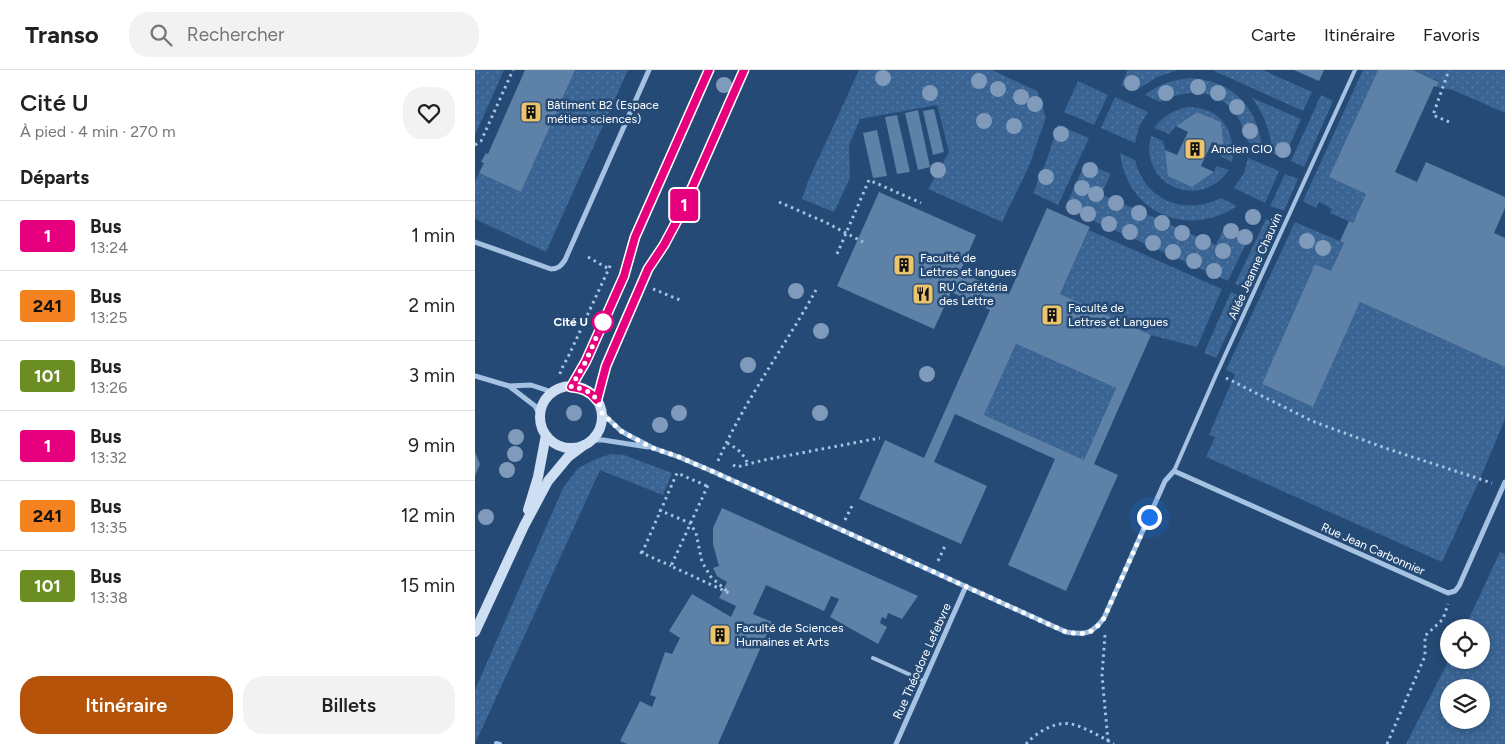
<!DOCTYPE html>
<html lang="fr">
<meta charset="utf-8">
<style>
:root{--surface:#fff;--page:#f2f2f2;--text:#222;--muted:#767676;--line:#e0e0e0;--accent:#b45309}
body{margin:0;font-family:Figtree,sans-serif;background:var(--page);color:var(--text);height:100vh;display:flex;flex-direction:column;font-size:19px;white-space:nowrap}
*{box-sizing:border-box;margin:0}
p{font-size:16px;color:var(--muted)}
.icon{flex:none;width:28px;height:28px;fill:none;stroke:currentColor;stroke-width:2;stroke-linecap:round;stroke-linejoin:round}
.map{position:relative;flex:1;overflow:hidden}
.panel{display:flex;flex-direction:column;background:var(--surface);width:475px}
.panel>*{flex:none}
.badge{padding:0 10px;border-radius:4px;font-size:18px;line-height:32px}
.fabs{position:absolute;left:965px;top:549px;display:grid;gap:10px}
.fabs a{display:grid;place-items:center;width:50px;height:50px;border-radius:50%;background:var(--surface);box-shadow:0 2px 8px #0003;font-size:25px}
.you{position:absolute;width:25px;height:25px;margin:-12px;border:4px solid #fff;border-radius:50%;background:#1a73e8;box-shadow:0 0 0 8px #1a73e833}
.map>.badge{position:absolute;translate:-50% -50%;box-shadow:0 0 0 2px #fff}
h2{padding:0 20px;font-size:19px;line-height:45px}
.round{display:grid;place-items:center;flex:none;width:52px;height:52px;border-radius:20px;background:var(--page)}
.headline{display:flex;align-items:center;justify-content:space-between;height:85px;padding:0 20px}
h1{font-size:24px;font-weight:600;line-height:38px}
.button{display:flex;gap:10px;margin-top:auto;padding:10px 20px}
.button a{flex:1;height:58px;border-radius:20px;background:var(--accent);color:#fff;font-size:20px;font-weight:600;line-height:58px;text-align:center}
.button a+a{background:var(--page);color:var(--text)}
ul{padding:0;list-style:none}
li{display:flex;align-items:center;gap:15px;height:70px;padding:0 20px;border-top:1px solid var(--line)}
li div{flex:1}
li b{display:block;font-size:19px}
li em{font-style:normal}
li .badge{min-width:55px;font-weight:700;text-align:center}
header{display:flex;align-items:center;gap:30px;box-sizing:border-box;height:70px;padding:0 25px;background:var(--surface);border-bottom:1px solid var(--line)}
header strong{font-size:24px}
nav{display:flex;gap:28px;margin-inline-start:auto;font-size:18px}
.search{width:350px;height:45px;background:var(--page);display:flex;align-items:center;gap:12px;box-sizing:border-box;padding:0 18px;border-radius:20px;color:var(--muted);font-size:19px}
main{display:flex;flex:1;min-height:0}
.map>svg:first-child{display:block}
</style>
<header>
<strong>Transo</strong>
<div class="search"><svg class="icon" aria-label="search" viewBox="0 0 24 24"><circle cx="10" cy="10" r="6"/><path d="M15 15l6 6"/></svg>Rechercher</div>
<nav><a>Carte</a><a>Itinéraire</a><a>Favoris</a></nav>
</header>
<main>
<section class="panel">
<div class="headline"><div><h1>Cité U</h1><p>À pied · 4 min · 270 m</p></div><a class="round"><svg class="icon" aria-label="heart" viewBox="0 0 24 24"><path d="M12 20l-8-8c-3-5 5-10 8-4 3-6 11-1 8 4z"/></svg></a></div>
<h2>Départs</h2>
<ul>
<li><span class="badge" style="background:#e6007e;color:#fff">1</span><div><b>Bus</b><p>13:24</p></div><em>1 min</em></li>
<li><span class="badge" style="background:#f58220;color:#111">241</span><div><b>Bus</b><p>13:25</p></div><em>2 min</em></li>
<li><span class="badge" style="background:#6b8e23;color:#fff">101</span><div><b>Bus</b><p>13:26</p></div><em>3 min</em></li>
<li><span class="badge" style="background:#e6007e;color:#fff">1</span><div><b>Bus</b><p>13:32</p></div><em>9 min</em></li>
<li><span class="badge" style="background:#f58220;color:#111">241</span><div><b>Bus</b><p>13:35</p></div><em>12 min</em></li>
<li><span class="badge" style="background:#6b8e23;color:#fff">101</span><div><b>Bus</b><p>13:38</p></div><em>15 min</em></li>
</ul>
<div class="button"><a>Itinéraire</a><a>Billets</a></div>
</section>
<div class="map">
<svg width="1030" height="674" viewBox="0 0 1030 674">
<defs>
<pattern id="green-dots" width="8" height="8" patternUnits="userSpaceOnUse" patternTransform="scale(1.25)"><rect width="8" height="8" fill="#396493"/><path d="M2 2h.1M6 6h.1" fill="none" stroke="#577ba3" stroke-width="1.8" stroke-linecap="round"/></pattern>
</defs>
<rect width="100%" height="100%" fill="#254a75"/>
<path fill="url(#green-dots)" fill-rule="evenodd" d="M0,0H29L0,65Z
M100,0H153L71,182L4,151L0,148V111L4,103L46,122Z
M384,0H517L562,21L571,47L555,94L527,152L453,119L474,82L462,35L385,49L374,75L375,108L359,142L327,129L334,109Z
M653,0H703L682,7L660,21L646,15Z
M737,0H788L837,22L828,41Z
M888,0H903L854,107L891,124L878,153L855,143L857,139L844,132L841,138L828,131Z
M938,0H1030V43L978,20L961,17L964,11Z
M715,8C757,10 783,37 787,78L773,72C770,63 767,54 762,46C744,18 712,18 685,32L670,25C684,14 697,10 715,8Z
M603,11L633,25L619,55L589,42Z
M846,25L858,31L829,97L816,91Z
M640,27L673,42L664,57L660,73L626,58Z
M777,28L826,49L809,88L797,83C796,62 789,44 777,28Z
M713,37C746,37 761,61 757,92L745,86L749,78L746,52L722,42L701,56L694,64L679,58C688,46 699,40 713,37Z
M583,55L614,68L583,135L558,123L571,92Z
M676,66L688,71L690,80L717,117L739,102L741,96L754,100C725,142 663,115 676,66Z
M645,83L660,90C670,131 710,146 746,128L762,136C712,169 652,143 645,83Z
M773,88L804,101L790,133L759,118L769,103Z
M610,93L636,104L626,124L741,175L750,156L774,167L753,211L590,138Z
M810,104L823,109L809,141L795,136Z
M791,149L803,154L773,220L760,214Z
M820,152L869,173L856,201L840,194L787,314L838,337L885,232L1030,297V349L1005,409L967,492L731,387L740,367L734,365L760,304L751,300Z
M614,160L747,219L722,277L676,265L585,224Z
M756,222L769,228L741,288L729,283Z
M541,274L641,318L609,390L509,345Z
M136,384L149,385L197,403L188,425L125,400L0,674V620L88,418L103,398L121,389Z
M1025,482L1030,484V674H931L974,590H1006V558L990,557ZM974,618H1006V650H974Z"/>
<path fill="#5e81a8" fill-rule="evenodd" d="M50,0H100L46,122L4,103L9,93L6,92L11,83L13,84Z
M819,0H849L844,11Z
M903,0H938L964,12L961,17L959,16L920,102L942,112L951,92L1030,127V138L1019,163L1030,168V297L885,232L838,337L787,314L840,194L856,201L869,173L865,171L874,151L878,153L891,124L854,107Z
M459,39L469,82L458,85L448,41Z
M443,40L455,97L443,100L430,43Z
M722,42L746,52L749,78L737,72L726,96L739,102L717,117L693,106L690,80L702,85L713,62L701,56Z
M422,45L435,102L422,104L410,47Z
M402,60L412,106L398,108L388,63Z
M404,122L501,165L485,202L534,224L572,138L615,157L585,224L676,265L619,394L643,405L591,521L533,495L580,389L480,344L459,392L512,416L486,474L384,429L410,370L449,388L515,240L476,222L459,259L362,216ZM541,274L641,318L609,390L509,345Z
M0,382L5,394L0,406Z
M247,438L443,526L427,549L413,543L411,549L407,547L405,553L412,557L403,574L355,547L364,529L356,526L349,541L291,515L278,544L297,552L243,674H152L145,671L165,631L177,637L181,627L175,625L190,582L197,584L205,568L194,561L217,524L256,547L261,536L244,528L252,512L242,506L238,498L244,496L238,474V458Z"/>
<g fill="none" stroke-linecap="round" stroke-linejoin="round">
<path stroke="#a6c2e2" stroke-width="3" stroke-dasharray="2.5 4" stroke-linecap="butt" d="M974,52L958,45L974,0
M0,75L6,71L38,0
M304,132L352,153L388,172
M362,184L394,110L446,133
M113,187L134,199
M178,219L205,230
M85,304L86,300L94,285L136,194
M751,308L837,351L910,378L1017,413
M252,373C262,378 268,383 273,394
M243,391C269,331 309,278 341,220
M258,395L262,397L289,390L405,368
M184,440L215,453L221,463L227,492L236,507L254,523L196,496L234,413
M370,450L377,436
M165,482L196,496
M167,483L202,403L232,416
M463,491L470,476
M630,565L627,605L633,671
M551,674C562,662 580,651 596,654C608,656 628,668 639,674
M912,674L950,586V566L968,549L973,534"/>
<path stroke="#a6c2e2" stroke-width="4" d="M699,401L741,305L880,0
M398,588L449,611
M21,673L25,674"/>
<path stroke="#a6c2e2" stroke-width="5" d="M0,172L76,199C83,199 86,196 90,190L174,0
M0,306L34,316L56,315L77,322
M34,316L60,336L65,345
M126,342L146,361L155,366L178,378L204,387L239,402L591,562C611,565 617,564 629,548L690,411L699,401L973,523L980,521L984,516L1030,412
M116,370H128L173,377
M421,674L491,516"/>
<path stroke="#cedff3" stroke-width="10" d="M65 347a31 31 0 1 1 62 0a31 31 0 1 1-62 0Z
M96,317L111,291L149,206L160,167L234,0
M122,330L131,296L173,199L189,175L205,145L269,0
M53,440L63,407L71,365
M0,562L49,456L73,411L93,387L109,375"/>
</g>
<g fill="#7f9aba">
<circle cx="408" cy="8" r="8"/>
<circle cx="504" cy="11" r="8"/>
<circle cx="657" cy="13" r="8"/>
<circle cx="249" cy="15" r="8"/>
<circle cx="723" cy="17" r="8"/>
<circle cx="523" cy="19" r="8"/>
<circle cx="455" cy="23" r="8"/>
<circle cx="691" cy="23" r="8"/>
<circle cx="743" cy="23" r="8"/>
<circle cx="546" cy="27" r="8"/>
<circle cx="560" cy="34" r="8"/>
<circle cx="762" cy="37" r="8"/>
<circle cx="509" cy="51" r="8"/>
<circle cx="539" cy="56" r="8"/>
<circle cx="775" cy="61" r="8"/>
<circle cx="586" cy="64" r="8"/>
<circle cx="808" cy="80" r="8"/>
<circle cx="463" cy="100" r="8"/>
<circle cx="615" cy="100" r="8"/>
<circle cx="571" cy="107" r="8"/>
<circle cx="607" cy="118" r="8"/>
<circle cx="621" cy="124" r="8"/>
<circle cx="641" cy="133" r="8"/>
<circle cx="599" cy="137" r="8"/>
<circle cx="664" cy="143" r="8"/>
<circle cx="613" cy="144" r="8"/>
<circle cx="778" cy="147" r="8"/>
<circle cx="687" cy="153" r="8"/>
<circle cx="634" cy="154" r="8"/>
<circle cx="756" cy="161" r="8"/>
<circle cx="655" cy="162" r="8"/>
<circle cx="707" cy="163" r="8"/>
<circle cx="770" cy="167" r="8"/>
<circle cx="832" cy="171" r="8"/>
<circle cx="728" cy="172" r="8"/>
<circle cx="678" cy="173" r="8"/>
<circle cx="848" cy="178" r="8"/>
<circle cx="748" cy="181" r="8"/>
<circle cx="698" cy="182" r="8"/>
<circle cx="719" cy="191" r="8"/>
<circle cx="739" cy="201" r="8"/>
<circle cx="321" cy="221" r="8"/>
<circle cx="346" cy="261" r="8"/>
<circle cx="273" cy="295" r="8"/>
<circle cx="452" cy="304" r="8"/>
<circle cx="99" cy="343" r="8"/>
<circle cx="204" cy="343" r="8"/>
<circle cx="345" cy="343" r="8"/>
<circle cx="185" cy="355" r="8"/>
<circle cx="41" cy="367" r="8"/>
<circle cx="40" cy="384" r="8"/>
<circle cx="32" cy="400" r="8"/>
<circle cx="11" cy="447" r="8"/>
</g>
<g fill="none" stroke-linecap="round" stroke-linejoin="round">
<g stroke="#fff" stroke-width="11">
<path id="line" d="M234,0L160,167L149,206L111,291L96,317C107,318 115,321 122,330L131,296L173,199L189,175L205,145L269,0"/>
</g>
<use href="#line" stroke="#e6007e" stroke-width="8"/>
<path stroke="#fff" stroke-width="5" stroke-dasharray="0 9" d="M128,252L111,291L96,317L104,318L112,321L119,326L125,336L126,342L146,361L155,366L178,378L204,387L239,402L591,562C611,565 617,565 629,548L674,447"/>
</g>
<defs>
<g id="building-square" transform="scale(1.125)"><rect x="-9" y="-9" width="18" height="18" rx="4" fill="#ebc36b" stroke="#254a75"/><path d="M-4-6H4V6H1V3H-1V6H-4ZM-2.5-4.3h1.7v1.8h-1.7ZM.8-4.3h1.7v1.8H.8ZM-2.5-1h1.7V.8h-1.7ZM.8-1h1.7V.8H.8Z" fill="#111"/></g>
<g id="restaurant-square" transform="scale(1.125)"><rect x="-9" y="-9" width="18" height="18" rx="4" fill="#ebc36b" stroke="#254a75"/><path d="M-5-6h1v4h1v-4h1v4h1v-4h1v5L-1.5 .5V6h-2V.5L-5-1ZM5-6V6H3V1.5H1.5Q1.5-4 5-6Z" fill="#111"/></g>
</defs>
<g fill-rule="evenodd">
<use href="#building-square" x="56" y="42"/>
<use href="#building-square" x="720" y="79"/>
<use href="#building-square" x="429" y="195"/>
<use href="#restaurant-square" x="448" y="224"/>
<use href="#building-square" x="577" y="245"/>
<use href="#building-square" x="245" y="565"/>
</g>
<circle fill="#fff" stroke="#e6007e" stroke-width="2.5" cx="128" cy="252" r="10"/>
<g text-anchor="middle" stroke-width="5" stroke-linejoin="round" paint-order="stroke">
<g font-size="12" fill="#fff" stroke="#254a75" text-anchor="start">
<text x="72" y="39">Bâtiment B2 (Espace<tspan x="72" dy="14">métiers sciences)</tspan></text>
<text x="736" y="83">Ancien CIO</text>
<text x="445" y="192">Faculté de<tspan x="445" dy="14">Lettres et langues</tspan></text>
<text x="464" y="221">RU Cafétéria<tspan x="464" dy="14">des Lettre</tspan></text>
<text x="593" y="242">Faculté de<tspan x="593" dy="14">Lettres et Langues</tspan></text>
<text x="261" y="562">Faculté de Sciences<tspan x="261" dy="14">Humaines et Arts</tspan></text>
</g>
<g font-size="12" fill="#fff" stroke="#254a75">
<text transform="translate(780 196) rotate(-66)" y="4">Allée Jeanne Chauvin</text>
<text transform="translate(898 479) rotate(24)" y="4">Rue Jean Carbonnier</text>
<text transform="translate(447 591) rotate(-66)" y="4">Rue Théodore Lefebvre</text>
</g>
<g font-size="12" font-weight="bold" fill="#fff" stroke="#254a75" text-anchor="end">
<text x="113" y="256">Cité U</text>
</g>
</g>
</svg>
<div class="fabs">
<a><svg class="icon" aria-label="locate" viewBox="0 0 24 24"><circle cx="12" cy="12" r="6"/><path d="M12 2v4M12 18v4M2 12h4M18 12h4"/></svg></a>
<a><svg class="icon" aria-label="layers" viewBox="0 0 24 24"><path d="M12 4l9 5-9 5-9-5zM3 14l9 5 9-5"/></svg></a>
</div>
<div class="you" style="left:674px;top:447px"></div>
<b class="badge" style="left:209px;top:135px;background:#e6007e;color:#fff">1</b>
</div>
</main>
